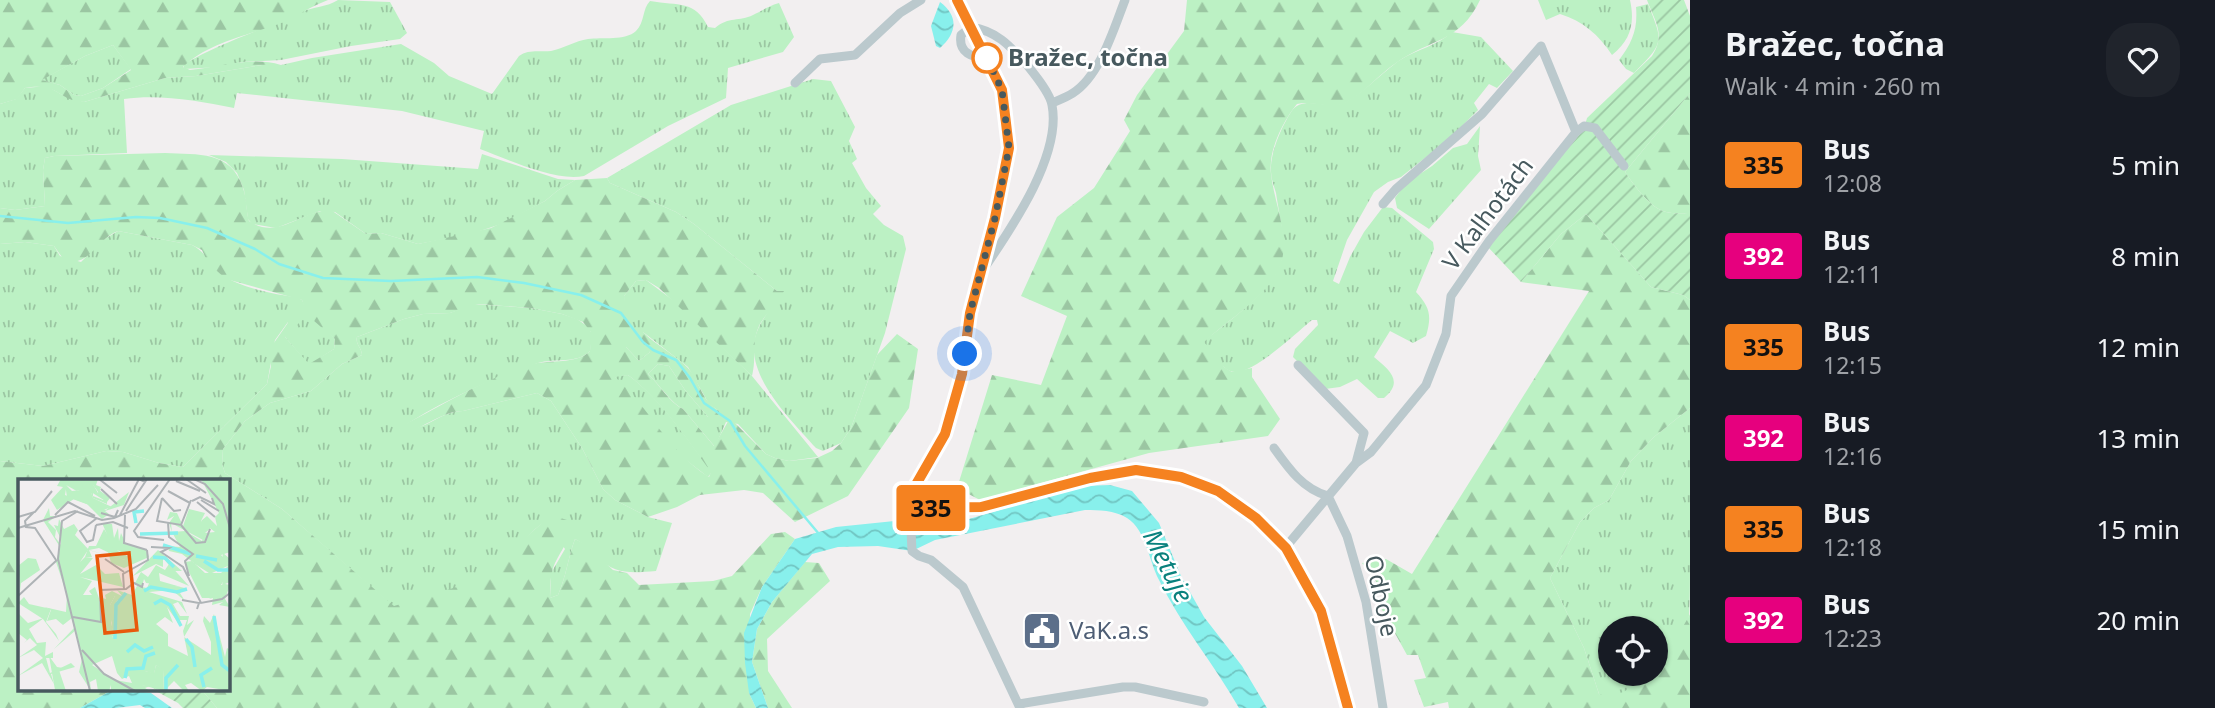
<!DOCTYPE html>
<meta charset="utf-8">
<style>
:root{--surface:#171b24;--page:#20242c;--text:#f1f3f6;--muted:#9ea1a6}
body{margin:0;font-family:"Noto Sans",sans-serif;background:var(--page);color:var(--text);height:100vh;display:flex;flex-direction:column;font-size:26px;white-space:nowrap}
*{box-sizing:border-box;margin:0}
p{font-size:23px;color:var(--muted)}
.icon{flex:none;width:38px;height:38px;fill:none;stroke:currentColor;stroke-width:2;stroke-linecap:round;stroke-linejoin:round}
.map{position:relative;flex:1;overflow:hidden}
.drawer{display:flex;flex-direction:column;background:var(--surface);width:525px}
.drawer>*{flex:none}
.badge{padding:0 14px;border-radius:5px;font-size:24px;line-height:46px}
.buttons{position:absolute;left:1598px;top:616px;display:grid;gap:14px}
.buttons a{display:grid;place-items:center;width:70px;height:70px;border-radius:50%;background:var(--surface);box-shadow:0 2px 5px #0004;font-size:35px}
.you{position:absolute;width:35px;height:35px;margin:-18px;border:5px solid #fff;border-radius:50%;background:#1a73e8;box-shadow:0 0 0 10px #1a73e833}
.map>.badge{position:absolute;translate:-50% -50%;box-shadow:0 0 0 4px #fff}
.round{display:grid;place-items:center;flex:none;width:74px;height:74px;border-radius:28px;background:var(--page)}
.head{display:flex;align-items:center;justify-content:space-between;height:119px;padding:0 35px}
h1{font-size:33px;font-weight:700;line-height:52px}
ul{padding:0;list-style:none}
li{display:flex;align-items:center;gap:21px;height:91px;padding:0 35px}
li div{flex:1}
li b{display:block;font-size:26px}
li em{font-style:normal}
li .badge{min-width:77px;font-weight:700;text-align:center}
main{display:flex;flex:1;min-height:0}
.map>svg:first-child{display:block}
</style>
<main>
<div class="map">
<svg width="1690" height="708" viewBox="0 0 1690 708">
<defs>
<pattern id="grass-tufts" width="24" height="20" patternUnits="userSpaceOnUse" patternTransform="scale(1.75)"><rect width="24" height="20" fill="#bcf1c4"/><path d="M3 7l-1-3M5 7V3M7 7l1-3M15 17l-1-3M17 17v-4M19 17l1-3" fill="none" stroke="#9bc6a2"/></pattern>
<pattern id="forest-firs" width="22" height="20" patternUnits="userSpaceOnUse" patternTransform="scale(1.75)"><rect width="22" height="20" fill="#bcf1c4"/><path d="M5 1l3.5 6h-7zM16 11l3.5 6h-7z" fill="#9bc6a2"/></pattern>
<pattern id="garden-furrows" width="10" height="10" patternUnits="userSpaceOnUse" patternTransform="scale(1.75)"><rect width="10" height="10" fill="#bcf1c4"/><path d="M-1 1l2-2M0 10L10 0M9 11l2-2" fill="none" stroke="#9bc6a2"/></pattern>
<pattern id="water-waves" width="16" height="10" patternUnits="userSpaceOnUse" patternTransform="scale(1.75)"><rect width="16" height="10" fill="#88f0ec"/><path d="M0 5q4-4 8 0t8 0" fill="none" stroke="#71c5c2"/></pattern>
</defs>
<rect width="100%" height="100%" fill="#f2eff0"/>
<path fill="url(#grass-tufts)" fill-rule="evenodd" d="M338,0L390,2L407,33L400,39L351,46L281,60L242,62L220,67L184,69V64C222,42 262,30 301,12C313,7 327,7 338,0Z
M1538,0H1630C1635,23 1631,40 1612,55C1599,35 1583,21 1560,14L1546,20Z
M650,1C679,6 695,0 708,27L715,28C729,16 739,22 753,15C762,11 768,6 779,3L794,37L783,52L728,68L726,98L668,126L584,176C555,182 507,159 480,149L484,131L402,111L237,93L234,108C198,101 161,94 124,99L127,153L54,156L45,158L43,170L45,206L15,210L0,208V104L16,99L25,88L47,86L64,96L84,102L165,78L196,76L262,65H281L312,58L401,44L434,63L449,76L492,94L519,56C528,49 539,52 551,51C564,48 575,41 588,39C602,37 625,41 636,31C645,22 642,9 650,1Z
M1648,4C1663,42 1665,42 1634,73L1626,69L1619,60C1632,43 1638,29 1636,7Z
M1452,32L1481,37L1513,71L1497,88L1489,84L1474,103L1478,110L1450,138L1401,177L1388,182L1374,192L1347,240L1333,281L1339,284L1350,257L1364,232L1383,207L1392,208L1433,242L1434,249L1416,292C1430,307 1432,316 1426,336L1413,343L1390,331L1374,357C1388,369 1405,381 1384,398H1378L1357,379L1340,387L1325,389L1293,357L1295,349L1318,325L1317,320H1312C1297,332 1248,380 1230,371C1219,366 1211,351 1203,342C1226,323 1267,295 1279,267C1288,247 1279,215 1276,193C1274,186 1271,179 1271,172C1270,153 1281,128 1291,112C1302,95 1323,108 1340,104C1355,101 1385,70 1400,60C1417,49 1437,46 1452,32Z
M113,45L131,69L103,88L81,96L74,95L60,85L41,80L85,56Z
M813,79L831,81L855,127L849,141L857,159L852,163L866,188L881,206L873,214L884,225L903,236L906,249L885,333L851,428L841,443L823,451L816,448C792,421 746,377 755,338C759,321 773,306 783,291H777L694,224L676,212L610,183L607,178L731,105Z
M1480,126L1478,156L1481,170L1429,229L1397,208L1395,198L1406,183L1432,166L1453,148L1467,144Z
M482,154L558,179L575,180L557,191L545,201L504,223L471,234L418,244L381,233L366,234L335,212L320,211L276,228L252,224L248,219L244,190L237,173L226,162L209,155L342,159L478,169Z
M118,231L192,245C206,252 211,266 223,275C237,287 278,295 296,297L302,300L306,309L335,339L334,349L309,365L285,337L288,322L275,340L267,384L183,467L159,463L123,452L106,451L43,466L0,461V244L25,242L54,246L60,256L81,262L103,240Z
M646,280L678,304L752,376L818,457L789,461L775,458L766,454L738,424L726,422L715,447L683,409C671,403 659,384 648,374L658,364L669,366L685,390L708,417L719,411L709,404L688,367L643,332L650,352L639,361L626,347L624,296L636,281Z
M473,304L531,308L562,314L577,319L590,328L592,337L590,351C578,364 554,358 538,363C490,379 441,402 399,429C425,433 439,411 463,411L537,393L551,401L582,448L603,489L615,500L648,517L672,523L656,571C632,573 615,575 597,557C589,550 585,544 575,539C568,558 566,577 558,595L550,598L551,573L565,549L546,521C528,532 519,549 504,563C476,589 429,596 394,607L282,509L225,473L222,464L223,449L245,421L270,403L311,391L342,364L362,355C362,348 355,344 357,337L404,319L423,314L450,313Z
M628,375C662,400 686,438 712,472L708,477L677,453L614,376Z
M1690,408C1690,459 1690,511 1690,562C1690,578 1690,601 1689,616C1680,645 1640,708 1604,699L1599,694L1584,648L1550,578L1580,522L1594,508L1609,500L1631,461L1654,437ZM1610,628H1656V674H1610Z"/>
<path fill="url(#forest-firs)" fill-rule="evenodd" d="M0,0H328C312,6 298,15 283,22C251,35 208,42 183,67L190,70C220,67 252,56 281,65H262L196,76L165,78L84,102C58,101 59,82 25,88L17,99L0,104ZM113,45L131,70L103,88L81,96L74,95L60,85L42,80L85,56Z
M1187,0H1480C1460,43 1429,39 1396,63C1379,74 1364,94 1345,103C1330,110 1313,100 1297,104C1283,121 1268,151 1271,174C1274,204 1293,241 1278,271C1262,300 1228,320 1204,342L1224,367L1232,372L1252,368V377L1280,419L1268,436L1149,453L980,500L961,490L958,485L992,375L1041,385L1067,316L1021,296L1057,217L1094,188L1130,131L1124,120L1137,95L1184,31Z
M1690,93V213C1683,213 1673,214 1666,212C1650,208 1634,185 1625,172Z
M165,153C198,155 231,150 243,188C247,199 246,211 249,221C279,241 301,210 331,210L366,234L381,233L418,244L491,228L545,201L557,191L575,180L607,178L610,183L676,212L694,224L777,291H784C778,304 767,312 760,324C751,341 757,358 752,376L659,288L646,280L636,281L624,296L631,333L626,347L639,361L650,352L638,337L643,332C656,345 674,354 687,367C701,381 698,397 719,411L718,417H708L685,390L669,366L658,364L648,374C659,384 670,403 683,409L714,446L730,418L766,454L775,458L789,461L817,458L832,451L841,443L851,428L877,355L897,334L918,349L909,408L848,496L795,522L763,493L744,490L700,495L677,507L648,517L615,500L603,489L582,448L551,401L537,393L463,411C443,411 423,428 404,434L398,428C442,406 485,378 533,364C549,360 578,364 590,351L591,332L583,322L562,314L531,308L478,304L450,313L423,314L404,319L357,337C355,344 362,348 362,355L342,364L311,391L270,403L245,421L223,449L222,464L225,473L282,509L394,606L470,583L489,573L503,563L524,539L551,515L567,520C571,542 564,545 555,563C550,574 550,587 550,598L558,595C566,577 568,558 575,539L585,544L613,570L627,573L639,585L713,581L732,576L771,534L785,532L795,539L762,587L750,614L749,693L756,708H217L201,689H228V480H19V689H121L112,690L80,708H0V461L43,466L106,451L123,452L159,463L183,467L267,384L271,366L269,350L292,317H300L303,319L285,337L309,364L334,349L335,339L306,314L302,300L226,279L208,263L202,250L192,245L118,231C97,238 89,269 64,260L54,246L25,242L0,244V208L15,210L45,206L43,170L45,158L54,156ZM628,375C661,400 686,438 711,472L709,477C665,449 652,410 615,377Z
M1586,214L1651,287L1683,295L1690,300V408L1654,437L1631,461L1609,500L1594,508L1580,522L1550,578L1584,648L1599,694C1633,708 1679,636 1690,614V708H1449L1448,702L1424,707L1414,680L1426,678L1418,655H1407L1376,599L1387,596L1362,563L1386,559L1412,574L1589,291L1521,282L1561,234Z
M805,562L819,563L830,581L767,639L768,671L792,708H768L752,662L757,629L772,602Z"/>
<path fill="url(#garden-furrows)" d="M1647,0H1684L1690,16V93L1625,172C1634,185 1650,208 1666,212C1673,214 1683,213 1690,213V300L1683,295L1651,287L1586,214L1561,234L1521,282L1487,246L1584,129L1587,118L1652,56C1666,34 1655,22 1647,0Z
M181,689H201L217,708H183L178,703L154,690L178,691Z"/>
<path fill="url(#water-waves)" d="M940,2C959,16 957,33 940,48L936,46L931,26Z
M1110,485L1132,491L1159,523L1181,576L1204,617L1242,666L1267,708H1239C1214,664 1181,625 1159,580C1149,561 1146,530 1127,518C1114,510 1099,510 1085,510L935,540L912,551L878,546L838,547L812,554L772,602L757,629L752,662L768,708H756L749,693L745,663L744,633L762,587L795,539L836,527L914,519H969L1082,486Z
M121,689L151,693L172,708H145L140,705L116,708H80L112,690Z"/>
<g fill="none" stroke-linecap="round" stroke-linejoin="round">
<path stroke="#88f0ec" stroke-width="2.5" d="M0,216L68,223L136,217L160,218L207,228L255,249L279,264L323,278L391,281L477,277L524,283L581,295L621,313L643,342L653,350L676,360L690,378L704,403L730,421L745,446L819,534"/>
<path stroke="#bbc9cd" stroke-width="9" d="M795,83L820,59L855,55L900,13L921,0
M1052,103C1059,100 1067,97 1073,93C1100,76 1114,28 1125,0
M1383,204L1396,189L1482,114L1541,46L1576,132
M983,270C1010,230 1062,156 1052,105C1050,93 1035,75 1027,65C1010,46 997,31 971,27L961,35C958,53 972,57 987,59
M1298,365L1364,433L1356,463
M1274,448C1289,469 1303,489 1328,496L1347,536L1366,602L1383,708
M910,508L912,551L919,556L931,560L963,587L1020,708
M1285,548L1356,463L1371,452L1426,385L1446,334L1451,296L1489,241L1576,132L1584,126L1595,128L1624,166
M1019,704L1123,687H1135L1204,702"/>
<path stroke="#bbc9cd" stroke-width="10" d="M956,0L1002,90L1008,148L995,218L970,313L962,374L945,434L914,488L910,508L981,507L1090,478L1136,470L1181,477L1218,491L1256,518L1285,548L1321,611L1348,708"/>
</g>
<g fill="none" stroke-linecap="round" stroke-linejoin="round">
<g stroke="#fff" stroke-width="16">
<path id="line" d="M957,0L1002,90L1009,148L995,218L970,313L962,374L945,434L914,488L910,508L981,507L1090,478L1136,470L1181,477L1218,491L1256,518L1286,548L1321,611L1348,708"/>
</g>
<use href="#line" stroke="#f58220" stroke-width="10"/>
<path stroke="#47595e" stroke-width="7" stroke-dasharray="0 12.6" d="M965,354L970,313L995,218L1009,148L1002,90L987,58"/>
</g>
<defs>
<g id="civic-square" transform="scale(2.0125)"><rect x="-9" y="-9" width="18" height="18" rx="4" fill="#5c6f8a" stroke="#fff"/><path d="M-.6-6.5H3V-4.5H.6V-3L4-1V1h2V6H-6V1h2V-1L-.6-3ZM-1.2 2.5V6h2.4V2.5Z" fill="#fff"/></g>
</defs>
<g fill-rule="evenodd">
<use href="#civic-square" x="1042" y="631"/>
</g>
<circle fill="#fff" stroke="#f58220" stroke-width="3.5" cx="987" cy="58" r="14"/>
<g text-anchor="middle" stroke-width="5" stroke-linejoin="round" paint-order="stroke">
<g font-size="24" font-weight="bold" fill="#47595e" stroke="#fff" text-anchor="start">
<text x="1008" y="66">Bražec, točna</text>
</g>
<g font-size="24" fill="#47595e" stroke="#fff">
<text transform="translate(1488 214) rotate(-53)" y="8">V Kalhotách</text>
<text transform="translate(1381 596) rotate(78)" y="8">Odboje</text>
</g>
<g font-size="24" fill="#4e5e75" stroke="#fff" text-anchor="start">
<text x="1069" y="639">VaK.a.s</text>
</g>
<g font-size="26" font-style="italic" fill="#09817d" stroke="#fff">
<text transform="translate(1168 566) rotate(63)" y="9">Metuje</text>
</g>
</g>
<g transform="translate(18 479)">
<rect width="212" height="212" fill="#f2eff0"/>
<path d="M63,0H72L80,14L81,11L92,19L89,23L73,13L75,19L94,28L85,31L49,18L47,5L54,12L62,11ZM171,30L187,34L183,42L194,48L187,54V62L153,44L154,53L151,44L156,37L149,41L152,33L159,34L165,47ZM86,50L100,72L111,78L106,81L81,69L71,71L74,78H67L71,67H78ZM205,74L212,80V91L203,106H212L201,119H184L166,83L174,82L187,94H203L212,85L204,81ZM151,85L171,107L141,94L142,102L163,108L128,104L126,100L124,107L117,104L123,93L130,98L138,86L147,91ZM94,112L104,117L101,124L97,117L92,126L96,134L93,144L91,134L97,161L89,149L84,119L88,120L87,116ZM6,118L11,125L33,130L28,143L38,155L41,162L25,140L0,124ZM108,121L113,133L104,161L98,156L99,126L103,130ZM31,177L39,188L45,189L41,191L48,212L37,211ZM138,186L145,190L146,212L124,206L127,192L136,194Z" fill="#bcf1c4"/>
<path d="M43,0H63L65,9L72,10L65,0L73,9L70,0H80L78,6L83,8L81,14L75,6V17L85,21L89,18V25L75,19L72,11H58L72,17L64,15L48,6L55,15L48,10L47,16L88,31L111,13L106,26L87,32L91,35L84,40L69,25L56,20L39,31L33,21L45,8L39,7ZM183,0H212V73L203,76L212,86L194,94L206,96L212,91V103L207,105L212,106L207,120L212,128L201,126L205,123L194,126L195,119L191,120L194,118L203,117L205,98L199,105L203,98L194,96L177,85L176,90V84L164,75L151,72L150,67L162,68L154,53L167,52L184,62L187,54L197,53L183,42L189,37L199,47L197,38L201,34ZM31,29L32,37H39L30,43L38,51L37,58L43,66V60L36,46L40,47L41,40L46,50L56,45L60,51L57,56L71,71L89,76L70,71L62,83L67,78L75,79L62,95L78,86L87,95L101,94L105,108L62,98L74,102L65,116H74L71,112L77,108L95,159L92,126L97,117L101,118L98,124L104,117L99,111L114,116L119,107L129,109L132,102L167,109L162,114L167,122L154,111L131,113L164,123L169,135L160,123L155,125L162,137H171L169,146L176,141L166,158L193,176V163L185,142L186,137L192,144L196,135L207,178L209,169L212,171V212L189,208L184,212L173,204L167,206L171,212H166L156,202L146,212L145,191L138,186L136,195L127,192L130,202L124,206L133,207L137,209L140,212L132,207L127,209L132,212H93V206L91,212H80L78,200L72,203L73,212L61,193L64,180L58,151L36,170L56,149L54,139L45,146L38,140L29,142L33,131L26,128L48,133L49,116L38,83L42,68L25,41ZM149,128L163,148L162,141H169L165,152L170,177L150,167V155L138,145L147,138L155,144ZM94,177L99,194L104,200L111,197L114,204L97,201L74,186ZM84,44L94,45L96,59L100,49L101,62L103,54L108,65L129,71L131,78L106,89L93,84L90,72L106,81L111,77L95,69ZM140,71L164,92H156L145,79V88L138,85L115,97ZM10,79L18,80L22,91L3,104V112L0,87ZM0,134L10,144L26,139L11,150L19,164L28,163L27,177L35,173V179H28L32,194L53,184L57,188L33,195L36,205L24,184L0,197L25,179L16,171L0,179L19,166L12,159L6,164L9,161L0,154Z" fill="#bcf1c4" fill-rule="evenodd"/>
<path fill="none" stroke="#88f0ec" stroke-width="3.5" d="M118,44L116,33L126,32M122,55L160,54M145,66L173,75M178,77L199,81M135,78L147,79L156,88M186,82L200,91H212M126,112L133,108L159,113L169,110M136,125L143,121L152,126L163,147M196,137L204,186L212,192M97,160L98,126L108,114M168,160L174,168L177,188M109,173L117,166L126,172L135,168M107,199L109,190L125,189L128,177L137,174M186,208L183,196L194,189M148,212V199L160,186"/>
<path fill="none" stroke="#aeb3b6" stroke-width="2" d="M81,0L99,14M168,0L188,14M176,0L187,5L205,25L212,49M158,2L182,12M83,10L99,25M150,12L172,24M144,19L139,42L163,46L173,21M144,19L156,32L163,31M183,21L201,32M174,22L182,18L196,25L194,19M179,23L197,38M60,32L44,42L40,80L72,212M108,32L129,0M16,33L7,42L8,48L17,49L38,81M83,34L97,38L100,31M37,36L50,23L77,37M102,36L121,0L127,3M107,36L106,64L129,71M0,38L17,33L34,12M150,44L151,58L175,75L167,82L171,97M78,46L75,61L69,63L62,52L79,39M78,46L95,43L110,49M163,46L178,64L187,63L192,50M0,49L57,32L84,41L96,39L118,30L140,6M146,61L120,58L116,52L152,0M133,68L151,69L143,73L165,88L183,124L204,120L212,114M87,80L106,93M106,110L105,95L130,81L129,71M0,117L39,81M164,121L181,124L179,130M55,138L83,143L82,111L108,110L116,104L124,108L125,104M64,171L86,195L117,212"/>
<path fill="#e8590c" fill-opacity="0.15" stroke="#e8590c" stroke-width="3.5" d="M111,74L119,151L87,154L79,77Z"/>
<rect width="212" height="212" fill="none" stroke="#47595e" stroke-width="3.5"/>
</g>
</svg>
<div class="buttons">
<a><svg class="icon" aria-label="locate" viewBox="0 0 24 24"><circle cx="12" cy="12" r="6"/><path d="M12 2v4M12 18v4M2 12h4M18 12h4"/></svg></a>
</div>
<div class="you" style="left:965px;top:354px"></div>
<b class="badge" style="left:931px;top:508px;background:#f58220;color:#111">335</b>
</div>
<section class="drawer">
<div class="head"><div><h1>Bražec, točna</h1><p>Walk · 4 min · 260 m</p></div><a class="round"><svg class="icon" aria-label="heart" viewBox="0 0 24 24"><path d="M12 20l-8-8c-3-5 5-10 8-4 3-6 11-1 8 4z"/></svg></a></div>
<ul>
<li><span class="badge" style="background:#f58220;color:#111">335</span><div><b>Bus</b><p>12:08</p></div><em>5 min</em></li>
<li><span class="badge" style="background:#e6007e;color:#fff">392</span><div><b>Bus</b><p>12:11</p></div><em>8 min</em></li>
<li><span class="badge" style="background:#f58220;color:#111">335</span><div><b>Bus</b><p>12:15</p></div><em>12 min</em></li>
<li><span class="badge" style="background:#e6007e;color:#fff">392</span><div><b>Bus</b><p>12:16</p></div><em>13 min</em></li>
<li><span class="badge" style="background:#f58220;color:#111">335</span><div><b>Bus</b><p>12:18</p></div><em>15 min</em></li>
<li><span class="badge" style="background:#e6007e;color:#fff">392</span><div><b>Bus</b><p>12:23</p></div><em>20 min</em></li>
</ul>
</section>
</main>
